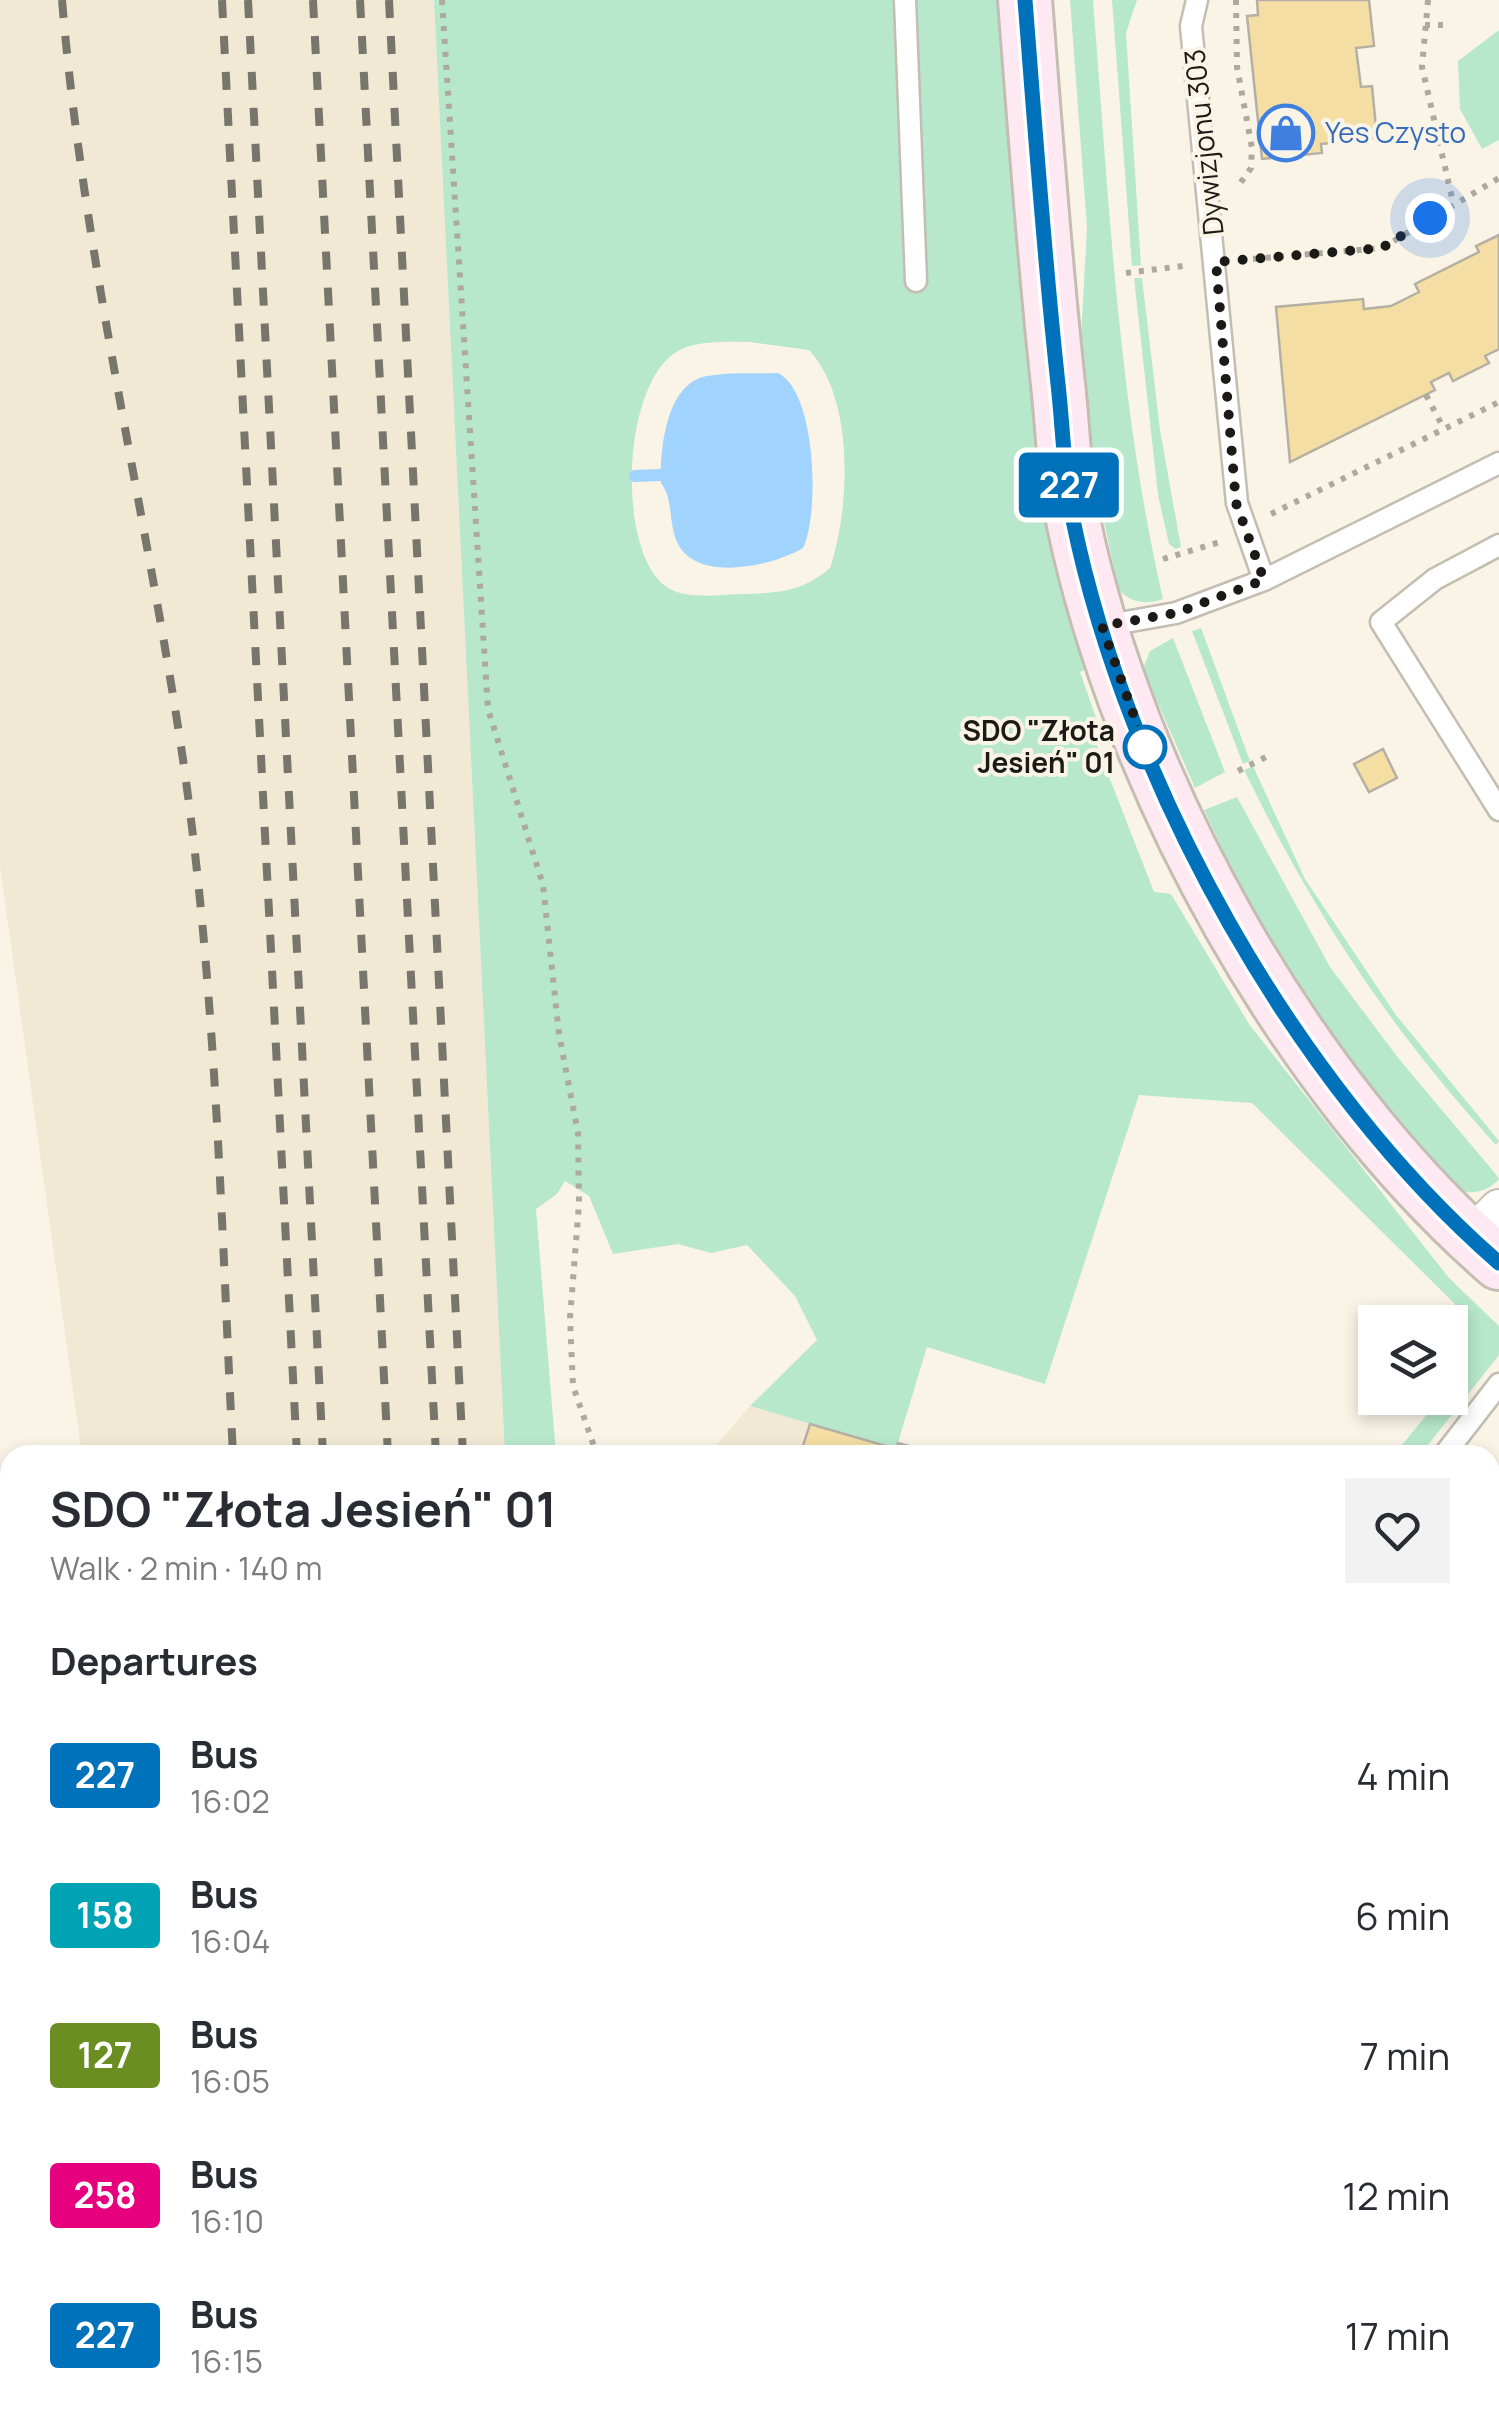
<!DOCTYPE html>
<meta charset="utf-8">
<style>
:root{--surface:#fff;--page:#f2f2f3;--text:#2b2b33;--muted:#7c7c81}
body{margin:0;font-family:Manrope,sans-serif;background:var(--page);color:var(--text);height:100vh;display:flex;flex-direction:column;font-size:38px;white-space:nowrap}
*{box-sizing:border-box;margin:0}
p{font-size:32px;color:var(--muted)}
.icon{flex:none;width:55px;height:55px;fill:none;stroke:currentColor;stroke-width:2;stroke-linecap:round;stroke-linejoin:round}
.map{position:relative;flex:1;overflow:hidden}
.drawer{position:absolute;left:0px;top:1445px;width:1500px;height:982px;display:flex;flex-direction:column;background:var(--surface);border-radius:30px 30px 0 0;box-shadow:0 5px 15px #0003}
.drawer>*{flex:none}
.badge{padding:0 20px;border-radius:8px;font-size:35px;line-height:65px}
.tools{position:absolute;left:1358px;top:1305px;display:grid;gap:20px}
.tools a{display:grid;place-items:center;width:110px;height:110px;border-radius:0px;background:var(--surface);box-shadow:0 5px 15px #0003;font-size:50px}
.you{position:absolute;width:50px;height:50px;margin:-25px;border:8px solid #fff;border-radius:50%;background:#1a73e8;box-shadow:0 0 0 15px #1a73e833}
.map>.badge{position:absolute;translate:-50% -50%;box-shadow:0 0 0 5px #fff}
h2{padding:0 50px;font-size:38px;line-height:90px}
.round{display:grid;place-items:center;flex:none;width:105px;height:105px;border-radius:0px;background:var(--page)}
.summary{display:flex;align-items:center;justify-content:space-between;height:170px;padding:0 50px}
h1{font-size:48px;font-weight:700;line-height:75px}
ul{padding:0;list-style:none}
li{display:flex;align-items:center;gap:30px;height:140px;padding:0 50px}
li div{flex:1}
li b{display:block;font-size:38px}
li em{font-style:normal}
li .badge{min-width:110px;font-weight:700;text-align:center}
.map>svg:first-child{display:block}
</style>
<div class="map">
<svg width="1499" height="2426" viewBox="0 0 1499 2426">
<rect width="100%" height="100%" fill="#faf4e7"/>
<path fill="#f1e9d4" d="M0,0H434L505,1455H82L0,866Z
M750,1406L895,1449L898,1443L942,1455H708Z
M163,2418H583L585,2426H164Z"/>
<path fill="#b7e8cc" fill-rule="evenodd" d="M434,0H999L1043,479L1055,556L1087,669L1080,672L1100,729L1092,733L1154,892L1171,894L1249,1024L1449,1278L1499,1326V1355L1420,1455H1394L1440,1398H1450C1450,1383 1457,1381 1462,1369C1470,1349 1458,1332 1448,1317L1455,1304L1252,1103L1139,1095L1045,1384L927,1347L896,1449L750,1406L817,1340L795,1296L747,1245L711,1253L678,1244L613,1254L589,1196L565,1181L557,1194L536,1209L556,1455H505ZM750,342L809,350C855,399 850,508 830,568C804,591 779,593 746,594C723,594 691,600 670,589C615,560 620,376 682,349C703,340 729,342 750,342Z
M1070,0H1093C1109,200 1118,402 1163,599C1147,605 1131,603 1119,590L1096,485L1080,354L1087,228Z
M1112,0H1137L1126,33L1141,265L1132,266Z
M1499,30V140L1482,149L1460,109L1458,61Z
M1134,278H1142L1160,430L1181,547L1176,549L1169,544L1158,495Z
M1201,628L1250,761L1243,764L1192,631Z
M1173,638L1225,772L1195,788L1143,669L1150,651Z
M1253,766L1305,879L1396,1015L1499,1141L1496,1145C1387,1025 1315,915 1244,770Z
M1237,797L1330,967L1399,1059L1494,1172L1499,1179C1488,1192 1471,1195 1456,1190C1406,1133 1353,1076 1311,1013C1269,948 1237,880 1204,810Z
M1490,1992L1499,1998V2144L1490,2146Z
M1490,2309L1499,2319V2417L1486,2422L1485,2418H1490Z
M693,2418H1373L1376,2426H657Z"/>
<path fill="#a0d3fd" d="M778,373C816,391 820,513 803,548C773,566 698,583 678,544C668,524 674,500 661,483C660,449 666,383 707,376C730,372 755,374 778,373Z"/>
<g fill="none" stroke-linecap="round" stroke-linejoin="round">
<path stroke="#a0d3fd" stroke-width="12" d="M635,476L660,475"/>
</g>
<path fill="#f4dea4" stroke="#b5b0a3" stroke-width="2.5" d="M1257,0H1369L1374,46L1356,48L1361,87L1372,86L1377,138L1321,144L1322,153L1262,159L1247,16L1258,15Z
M1499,235V349L1485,356L1489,363L1453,381L1449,373L1431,382L1435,390L1290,462L1276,307L1363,299L1364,309L1391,306L1419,292L1415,284L1479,252L1476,246Z
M1383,749L1397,778L1369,792L1354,764Z
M810,1424L896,1449L898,1443L942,1455H800Z"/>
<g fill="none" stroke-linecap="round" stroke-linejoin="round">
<g stroke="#c3beb1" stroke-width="25">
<path id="lane" d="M905,0L916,281
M1197,0L1191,26L1237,503L1264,580
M1499,545L1435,579L1381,622L1499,810
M1103,626L1176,613L1264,580L1499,463
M1444,1455L1499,1384
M1490,1747L1499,1753
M0,2216L10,2254
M0,2389L10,2371"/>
</g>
<g stroke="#c3beb1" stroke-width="42">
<path id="street" d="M1470,1238L1499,1209"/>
</g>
<g stroke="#c3beb1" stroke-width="58">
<path id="secondary" d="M1025,0C1035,128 1044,256 1058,384C1063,429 1064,476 1073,520C1128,784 1294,1085 1499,1263
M1490,2213L1499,2210
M1395,2418L1398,2426
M1456,2418L1459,2426"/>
</g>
<path stroke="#aea99f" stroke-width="6" stroke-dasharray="5 8" stroke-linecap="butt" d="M442,0L488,709L543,885L559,1034L578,1133L579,1204L570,1318L573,1386L597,1455
M1236,0L1237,67L1252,148L1251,168L1239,185
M1428,0L1422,67L1453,202
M1425,25H1443
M1240,260L1382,248L1499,178
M1126,273L1183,266
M1426,395L1444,429
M1271,514L1499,402
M1163,559L1220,542
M1238,771L1266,757
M1490,1475L1499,1471
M0,1938L10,1939
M0,2335L10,2333
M138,2418L139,2426
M304,2426L344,2418"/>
<use href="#lane" stroke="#fff" stroke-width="20"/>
<use href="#street" stroke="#fff" stroke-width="38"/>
<use href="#secondary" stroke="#fee9f3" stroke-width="52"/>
<path stroke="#78756d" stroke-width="8" stroke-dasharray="18 18" stroke-linecap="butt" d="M62,0C83,252 143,497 181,746C216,981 221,1219 233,1455
M222,0L297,1455
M248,0L323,1455
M313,0L388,1455
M360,0L436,1455
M389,0L463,1455
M252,2418V2426
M346,2418L347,2426
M373,2418V2426
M437,2418L438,2426
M485,2418V2426
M513,2418L514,2426"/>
<g stroke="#c3beb1" stroke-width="58" stroke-linecap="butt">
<path id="secondary-bridge" d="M522,2426L563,2418"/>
</g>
<use href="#secondary-bridge" stroke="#fee9f3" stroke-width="52"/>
</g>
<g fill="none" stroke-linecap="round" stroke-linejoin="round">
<g stroke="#fff" stroke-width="22">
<path id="line" d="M1025,0C1035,128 1044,256 1058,384C1063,429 1064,476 1073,520C1127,784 1295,1086 1499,1263"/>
</g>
<use href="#line" stroke="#0072bc" stroke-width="15"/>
<path stroke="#1c1a16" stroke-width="10" stroke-dasharray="0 18" d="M1145,747L1102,626L1176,613L1264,580L1236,503L1216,262L1382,248L1430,218"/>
</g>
<defs>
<g id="shop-ring" transform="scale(2.875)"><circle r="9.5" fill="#faf4e7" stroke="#3f7fe0" stroke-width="1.5"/><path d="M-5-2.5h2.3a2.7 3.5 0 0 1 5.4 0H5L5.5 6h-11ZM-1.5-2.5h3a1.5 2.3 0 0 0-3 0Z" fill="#3f7fe0"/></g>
</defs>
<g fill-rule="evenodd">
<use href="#shop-ring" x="1286" y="133"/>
</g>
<circle fill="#fff" stroke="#0072bc" stroke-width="5" cx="1145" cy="747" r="20"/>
<g text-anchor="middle" stroke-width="8" stroke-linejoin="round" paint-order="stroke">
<g font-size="28" fill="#366cbe" stroke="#faf4e7" text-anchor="start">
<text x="1325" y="143">Yes Czysto</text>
</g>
<g font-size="28" fill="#1c1a16" stroke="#faf4e7">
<text transform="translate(1204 142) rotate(-96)" y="10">Dywizjonu 303</text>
</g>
<g font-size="28" font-weight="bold" fill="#1c1a16" stroke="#faf4e7" text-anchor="end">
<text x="1115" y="741">SDO "Złota<tspan x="1115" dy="32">Jesień" 01</tspan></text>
</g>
</g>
</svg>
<div class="tools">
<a><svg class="icon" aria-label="layers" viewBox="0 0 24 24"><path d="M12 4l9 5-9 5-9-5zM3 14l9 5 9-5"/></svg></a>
</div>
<div class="you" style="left:1430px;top:218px"></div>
<b class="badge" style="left:1069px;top:485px;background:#0072bc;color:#fff">227</b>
<section class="drawer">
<div class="summary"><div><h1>SDO &quot;Złota Jesień&quot; 01</h1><p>Walk · 2 min · 140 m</p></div><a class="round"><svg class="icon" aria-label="heart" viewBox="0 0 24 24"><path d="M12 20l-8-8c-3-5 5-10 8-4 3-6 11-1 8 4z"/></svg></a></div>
<h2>Departures</h2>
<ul>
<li><span class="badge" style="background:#0072bc;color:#fff">227</span><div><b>Bus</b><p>16:02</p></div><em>4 min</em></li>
<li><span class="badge" style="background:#00a3b4;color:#fff">158</span><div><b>Bus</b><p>16:04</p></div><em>6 min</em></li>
<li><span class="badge" style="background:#6b8e23;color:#fff">127</span><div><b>Bus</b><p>16:05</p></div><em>7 min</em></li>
<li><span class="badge" style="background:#e6007e;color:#fff">258</span><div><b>Bus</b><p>16:10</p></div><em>12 min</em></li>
<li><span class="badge" style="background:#0072bc;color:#fff">227</span><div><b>Bus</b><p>16:15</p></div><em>17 min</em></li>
</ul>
</section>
</div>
